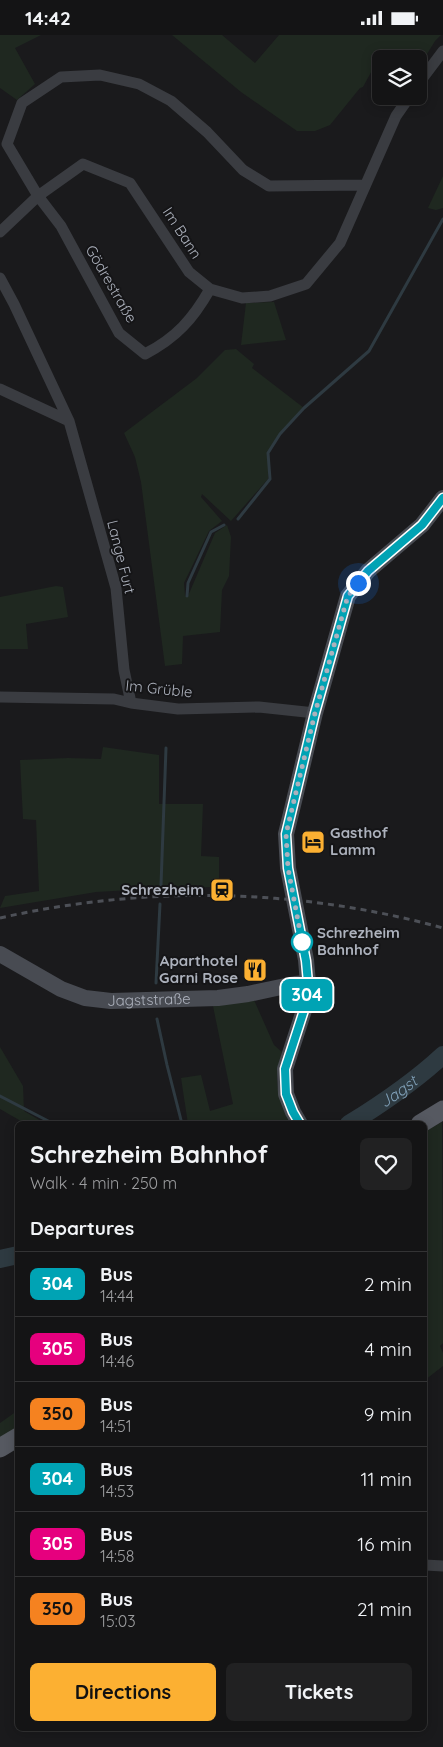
<!DOCTYPE html>
<meta charset="utf-8">
<style>
:root{--surface:#141415;--page:#212122;--text:#f1f3f6;--muted:#9d9ea0;--line:#333334;--accent:#fcb032}
body{margin:0;font-family:Quicksand,sans-serif;background:var(--page);color:var(--text);height:100vh;display:flex;flex-direction:column;font-size:19px;white-space:nowrap}
*{box-sizing:border-box;margin:0}
p{font-size:16px;color:var(--muted)}
.icon{flex:none;width:28px;height:28px;fill:none;stroke:currentColor;stroke-width:2;stroke-linecap:round;stroke-linejoin:round}
.map{position:relative;flex:1;overflow:hidden}
.details{position:absolute;left:15px;top:1086px;width:412px;height:610px;display:flex;flex-direction:column;background:var(--surface);border-radius:8px;box-shadow:0 2px 12px #0003,0 0 0 1px var(--line)}
.details>*{flex:none}
.badge{padding:0 10px;border-radius:8px;font-size:18px;line-height:32px}
.fabs{position:absolute;left:372px;top:15px;display:grid;gap:10px}
.fabs a{display:grid;place-items:center;width:55px;height:55px;border-radius:8px;background:var(--surface);box-shadow:0 2px 12px #0003,0 0 0 1px var(--line);font-size:25px}
.you{position:absolute;width:25px;height:25px;margin:-12px;border:4px solid #fff;border-radius:50%;background:#1a73e8;box-shadow:0 0 0 8px #1a73e833}
.map>.badge{position:absolute;translate:-50% -50%;box-shadow:0 0 0 2px #fff}
h2{padding:0 15px;font-size:19px;line-height:45px}
.round{display:grid;place-items:center;flex:none;width:52px;height:52px;border-radius:8px;background:var(--page)}
.overview{display:flex;align-items:center;justify-content:space-between;height:85px;padding:0 15px}
h1{font-size:24px;font-weight:800;line-height:38px}
.action{display:flex;gap:10px;margin-top:auto;padding:10px 15px}
.action a{flex:1;height:58px;border-radius:8px;background:var(--accent);color:#111;font-size:20px;font-weight:800;line-height:58px;text-align:center}
.action a+a{background:var(--page);color:var(--text)}
ul{padding:0;list-style:none}
li{display:flex;align-items:center;gap:15px;height:65px;padding:0 15px;border-top:1px solid var(--line)}
li div{flex:1}
li b{display:block;font-size:19px}
li em{font-style:normal}
li .badge{min-width:55px;font-weight:700;text-align:center}
.status{display:flex;justify-content:space-between;align-items:center;height:35px;padding:0 25px;background:var(--surface);direction:ltr}
.status svg{height:14px;fill:currentColor}
.map>svg:first-child{display:block}
</style>
<div class="status"><b>14:42</b><svg viewBox="0 0 49 12"><path d="M0 12V9h3v3zM5 12V6h3v6zM10 12V3h3v9zM15 12V0h3v12zM26 1h20v11H26zM47 4h2v5h-2z"/></svg></div>
<div class="map">
<svg width="443" height="1712" viewBox="0 0 443 1712">
<rect width="100%" height="100%" fill="#1a1a1c"/>
<path fill="#1f2820" d="M0,0H41L15,13L35,49L17,65L0,53Z
M172,0H222L255,28L279,0H441L435,6L419,32V24H381V29L376,28L363,52L360,53L330,90L315,96H297L241,57Z
M443,141V173L436,175L428,173Z
M274,267L286,305L241,310L246,268Z
M236,314L254,329L252,333L304,373L284,393L268,418V444L231,486L202,459L201,462L222,486L209,496L184,548L185,561H188L215,498L227,490L231,502L229,541L222,555L220,597L183,601L182,629L165,631L141,447L135,422L124,398L197,343L225,315Z
M56,551L63,552L68,582L26,589L28,614H0V562Z
M103,712L159,720V769H203L201,821L219,822V852L166,853L96,857L0,873L5,861L39,856L36,785L23,784L20,725L68,723L101,724Z
M254,965L274,1010L282,1017C272,1047 278,1062 292,1089H188L181,1043L201,1040L210,1076L233,1069L213,971Z
M0,1012L23,1051L24,1076L46,1089H26L0,1074Z
M442,1087L443,1308L440,1311L443,1318V1331L425,1345V1096Z
M17,1376V1393L0,1404V1388Z"/>
<g fill="none" stroke-linecap="round" stroke-linejoin="round">
<path stroke="#2e3a41" stroke-width="3" d="M238,484L270,444L268,418L280,399L304,373L369,316L443,184
M187,561L188,548L211,497L224,490
M161,850L166,713
M156,948L160,869
M157,984L167,1030L182,1089
M0,1061L54,1089"/>
<g stroke="#2e3a41" stroke-width="18">
<path id="s1" d="M349,1089C383,1068 414,1047 443,1020"/>
<path d="M0,1224L18,1220"/>
</g>
<path stroke="#3a3c41" stroke-width="11" d="M419,48L443,16
M0,197L38,161L83,129L130,148L189,237L210,254L242,263L270,261L306,249L340,208L396,81L410,61
M0,243L14,269L69,386L116,553L124,635L131,668
M210,254C193,284 176,303 145,319L119,298L61,191L38,161L7,109L22,68L61,42L100,40L139,49L171,66L207,97L243,135L269,151L365,150
M0,354L69,386
M0,662L114,664L131,668L178,674L259,672L315,678
M425,1530L443,1531"/>
<g stroke="#484b52" stroke-width="16">
<path id="s2" d="M0,919L61,954L85,963L111,966L218,963L248,959L295,949L308,948"/>
<path d="M300,1089L293,1077L286,1059L285,1034L307,966L308,948L306,925L288,833L286,799L294,766L315,678L348,561L368,536L422,490L443,463"/>
</g>
<path stroke="#565961" stroke-width="19" d="M420,1089L443,1075
M0,1413L18,1402"/>
<path stroke="#4d5057" stroke-width="3" stroke-dasharray="6 5" stroke-linecap="butt" d="M0,883C146,850 299,853 443,893"/>
</g>
<g fill="none" stroke-linecap="round" stroke-linejoin="round">
<g stroke="#fff" stroke-width="11">
<path id="line" d="M300,1089L293,1077L286,1059L285,1034L307,966L308,948L306,926L288,833L286,799L294,766L315,678L348,561L368,536L422,490L443,463"/>
</g>
<use href="#line" stroke="#00a3b4" stroke-width="8"/>
<path stroke="#acb1bc" stroke-width="5" stroke-dasharray="0 9" d="M302,907L303,912L288,833L286,799L315,678L343,578L348,561L358,548"/>
</g>
<defs>
<g id="hotel-square" transform="scale(1.25)"><rect x="-9" y="-9" width="18" height="18" rx="4" fill="#fcb032" stroke="#151517"/><path d="M-6-4.5h1.5V1H6V5H4.5V3h-9V5H-6ZM-4 0a1.8 1.8 0 1 1 3.6 0ZM.5 0V-2.5h3Q6-2.5 6 0Z" fill="#111"/></g>
<g id="station-square" transform="scale(1.25)"><rect x="-9" y="-9" width="18" height="18" rx="4" fill="#fcb032" stroke="#151517"/><path d="M-3-6H3Q5-6 5-4V2Q5 4 3 4L4.5 6H3L1.5 4h-3L-3 6H-4.5L-3 4Q-5 4-5 2V-4Q-5-6-3-6ZM-3.5-4v3h7v-3ZM-3.5 1v1.5H-2V1ZM2 1v1.5H3.5V1Z" fill="#111"/></g>
<g id="restaurant-square" transform="scale(1.25)"><rect x="-9" y="-9" width="18" height="18" rx="4" fill="#fcb032" stroke="#151517"/><path d="M-5-6h1v4h1v-4h1v4h1v-4h1v5L-1.5 .5V6h-2V.5L-5-1ZM5-6V6H3V1.5H1.5Q1.5-4 5-6Z" fill="#111"/></g>
</defs>
<g fill-rule="evenodd">
<use href="#hotel-square" x="313" y="807"/>
<use href="#station-square" x="222" y="855"/>
<use href="#restaurant-square" x="255" y="935"/>
</g>
<circle fill="#fff" stroke="#00a3b4" stroke-width="2.5" cx="302" cy="907" r="10"/>
<g text-anchor="middle" stroke-width="4" stroke-linejoin="round" paint-order="stroke">
<g font-size="15" fill="#acb1bc" stroke="#151517">
<text transform="translate(182 198) rotate(57)" y="5">Im Bann</text>
<text transform="translate(111 249) rotate(60)" y="5">Gödrestraße</text>
<text transform="translate(121 522) rotate(76)" y="5">Lange Furt</text>
<text transform="translate(159 654) rotate(6)" y="5">Im Grüble</text>
<text dy="5" stroke="none"><textPath href="#s2" startOffset="160">Jagststraße</textPath></text>
</g>
<g font-size="15" font-weight="bold" fill="#acb1bc" stroke="#151517" text-anchor="end">
<text x="330" y="803" text-anchor="start">Gasthof<tspan x="330" dy="17">Lamm</tspan></text>
<text x="204" y="860">Schrezheim</text>
<text x="238" y="931">Aparthotel<tspan x="238" dy="17">Garni Rose</tspan></text>
</g>
<g font-size="15" font-weight="bold" fill="#acb1bc" stroke="#151517" text-anchor="start">
<text x="317" y="903">Schrezheim<tspan x="317" dy="17">Bahnhof</tspan></text>
</g>
<g font-size="16" font-style="italic" fill="#81a1b9" stroke="#151517">
<text dy="6" stroke="none"><textPath href="#s1" startOffset="59">Jagst</textPath></text>
</g>
</g>
</svg>
<div class="fabs">
<a><svg class="icon" aria-label="layers" viewBox="0 0 24 24"><path d="M12 4l9 5-9 5-9-5zM3 14l9 5 9-5"/></svg></a>
</div>
<div class="you" style="left:358px;top:548px"></div>
<b class="badge" style="left:307px;top:960px;background:#00a3b4;color:#fff">304</b>
<section class="details">
<div class="overview"><div><h1>Schrezheim Bahnhof</h1><p>Walk · 4 min · 250 m</p></div><a class="round"><svg class="icon" aria-label="heart" viewBox="0 0 24 24"><path d="M12 20l-8-8c-3-5 5-10 8-4 3-6 11-1 8 4z"/></svg></a></div>
<h2>Departures</h2>
<ul>
<li><span class="badge" style="background:#00a3b4;color:#fff">304</span><div><b>Bus</b><p>14:44</p></div><em>2 min</em></li>
<li><span class="badge" style="background:#e6007e;color:#fff">305</span><div><b>Bus</b><p>14:46</p></div><em>4 min</em></li>
<li><span class="badge" style="background:#f58220;color:#111">350</span><div><b>Bus</b><p>14:51</p></div><em>9 min</em></li>
<li><span class="badge" style="background:#00a3b4;color:#fff">304</span><div><b>Bus</b><p>14:53</p></div><em>11 min</em></li>
<li><span class="badge" style="background:#e6007e;color:#fff">305</span><div><b>Bus</b><p>14:58</p></div><em>16 min</em></li>
<li><span class="badge" style="background:#f58220;color:#111">350</span><div><b>Bus</b><p>15:03</p></div><em>21 min</em></li>
</ul>
<div class="action"><a>Directions</a><a>Tickets</a></div>
</section>
</div>
